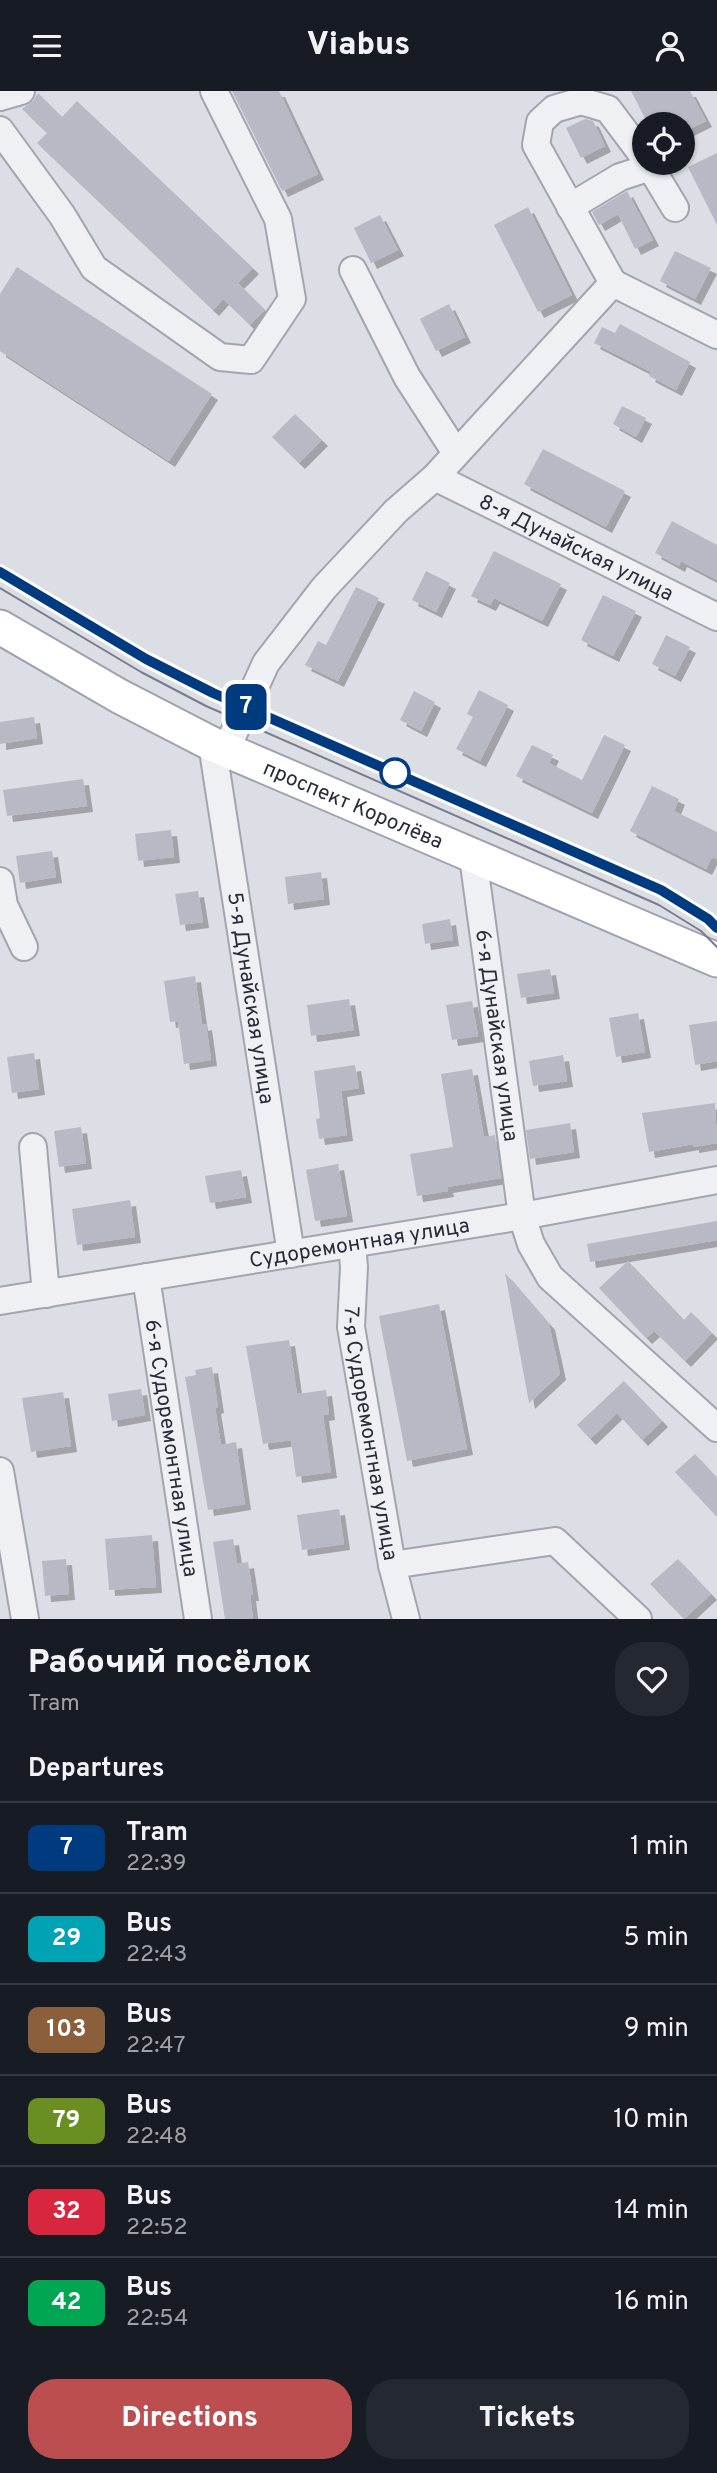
<!DOCTYPE html>
<meta charset="utf-8">
<style>
:root{--surface:#171b24;--page:#242831;--text:#f1f3f6;--muted:#9ea1a6;--line:#363941;--accent:#bd4e50}
body{margin:0;font-family:Overpass,sans-serif;background:var(--page);color:var(--text);height:100vh;display:flex;flex-direction:column;font-size:26px;white-space:nowrap}
*{box-sizing:border-box;margin:0}
p{font-size:23px;color:var(--muted)}
.icon{flex:none;width:38px;height:38px;fill:none;stroke:currentColor;stroke-width:2;stroke-linecap:round;stroke-linejoin:round}
.map{position:relative;height:1528px;overflow:hidden}
.sheet{display:flex;flex-direction:column;background:var(--surface);flex:1}
.sheet>*{flex:none}
.badge{padding:0 14px;border-radius:10px;font-size:24px;line-height:46px}
.tools{position:absolute;left:632px;top:21px;display:grid;gap:14px}
.tools a{display:grid;place-items:center;width:63px;height:63px;border-radius:50%;background:var(--surface);box-shadow:0 2px 5px #0004;font-size:35px}
.map>.badge{position:absolute;translate:-50% -50%;box-shadow:0 0 0 4px #fff}
h2{padding:0 28px;font-size:26px;line-height:63px}
.round{display:grid;place-items:center;flex:none;width:74px;height:74px;border-radius:28px;background:var(--page)}
.head{display:flex;align-items:center;justify-content:space-between;height:119px;padding:0 28px}
h1{font-size:33px;font-weight:800;line-height:52px}
.primary-button{display:flex;gap:14px;margin-top:auto;padding:14px 28px}
.primary-button a{flex:1;height:80px;border-radius:28px;background:var(--accent);color:#fff;font-size:28px;font-weight:800;line-height:80px;text-align:center}
.primary-button a+a{background:var(--page);color:var(--text)}
ul{padding:0;list-style:none}
li{display:flex;align-items:center;gap:21px;height:91px;padding:0 28px;border-top:2px solid var(--line)}
li div{flex:1}
li b{display:block;font-size:26px}
li em{font-style:normal}
li .badge{min-width:77px;font-weight:700;text-align:center}
header{display:flex;justify-content:space-between;align-items:center;height:91px;padding:0 28px;background:var(--surface);font-size:32px;font-weight:800}
.map>svg:first-child{display:block}
</style>
<header><svg class="icon" aria-label="menu" viewBox="0 0 24 24"><path d="M4 6h16M4 12h16M4 18h16"/></svg>Viabus<svg class="icon" aria-label="person" viewBox="0 0 24 24"><circle cx="12" cy="8" r="4"/><path d="M4 21q1-7 8-7t8 7"/></svg></header>
<div class="map">
<svg width="717" height="1528" viewBox="0 0 717 1528">
<defs>
<filter id="shadow"><feDropShadow dx="6" dy="6" stdDeviation="0" flood-color="#0004"/></filter>
</defs>
<rect width="100%" height="100%" fill="#dcdee5"/>
<path fill="#b7bac4" filter="url(#shadow)" d="M232,0H279L318,83L282,100Z
M631,0H690L706,30L682,42V33H648Z
M38,2L62,26L77,10L253,177L238,192L265,219L250,234L223,208L213,219L37,52L47,42L22,18L33,10Z
M585,28L593,30L605,55L581,67L566,37Z
M717,62V134L688,76Z
M627,100L653,149L635,158L618,123L599,134L592,121Z
M528,116L572,204L538,221L494,134Z
M380,124L398,159L371,172L354,137Z
M675,160L711,177L695,208L660,190Z
M17,176L212,303L169,370L0,260V203Z
M449,213L465,246L436,260L420,228Z
M620,233L690,271L676,299L649,285L651,281L594,252L602,236L615,242Z
M622,315L646,327L636,346L613,333Z
M295,323L322,349L299,372L272,346Z
M543,358L625,400L606,436L524,393Z
M672,430L717,454V489L681,470L679,475L655,462Z
M494,460L561,493L542,530L494,507L490,514L471,505Z
M426,480L450,492L436,521L412,509Z
M356,496L379,507L338,590L305,574L318,550L326,554Z
M603,504L636,520L613,565L581,549Z
M666,544L690,556L675,585L652,573Z
M479,599L508,614L480,670L456,658L473,626L467,623Z
M414,600L435,611L421,640L400,629Z
M34,626L37,647L0,653V631Z
M604,644L625,654L592,722L516,685L532,654L553,664L549,672L582,689Z
M83,688L87,715L7,725L3,699Z
M652,695L679,708L674,720L717,741V768L712,766L706,778L630,740Z
M171,739L174,766L138,770L135,743Z
M52,760L56,786L20,792L16,765Z
M321,781L324,808L288,813L285,786Z
M198,800L203,831L180,834L175,803Z
M450,828L453,849L425,853L422,833Z
M550,878L554,902L521,907L517,883Z
M195,885L202,934L206,933L211,969L184,973L178,930L170,931L164,890Z
M349,908L354,939L311,945L307,914Z
M472,910L478,945L452,949L446,914Z
M638,922L645,961L616,966L609,927Z
M717,930V970L695,974L689,934Z
M34,962L39,998L12,1002L7,966Z
M563,964L567,990L533,995L529,970Z
M355,974L359,997L341,1000L347,1044L319,1048L316,1028L320,1027L314,980Z
M472,978L484,1046L495,1044L501,1087L447,1096L448,1100L417,1105L410,1063L453,1056L441,983Z
M715,1012L717,1052L693,1056V1053L649,1061L642,1022Z
M570,1032L574,1061L530,1068L526,1039Z
M81,1036L86,1072L59,1076L54,1040Z
M338,1073L347,1125L315,1130L306,1079Z
M241,1079L246,1106L210,1112L205,1085Z
M130,1109L135,1146L77,1154L72,1118Z
M717,1130V1149L590,1171L587,1153Z
M628,1170L684,1229L691,1221L712,1242L685,1270L654,1240L646,1247L599,1197Z
M505,1182L549,1233L560,1283L529,1312Z
M439,1213L467,1358L407,1370L379,1225Z
M289,1249L297,1303L326,1299L329,1323L323,1324L331,1381L296,1386L291,1349L263,1353L246,1255Z
M212,1276L218,1316L215,1317L221,1354L236,1351L245,1413L208,1419L185,1286L196,1284L195,1279Z
M624,1290L662,1330L642,1349L617,1322L590,1348L577,1334Z
M141,1298L145,1324L112,1330L108,1303Z
M63,1301L71,1355L31,1361L22,1307Z
M695,1363L717,1387V1426L675,1381Z
M339,1418L344,1453L302,1459L297,1424Z
M152,1444L156,1496L109,1499L105,1448Z
M233,1448L237,1473L248,1471L253,1504H250L253,1528H225L213,1451Z
M66,1468L69,1503L45,1505L42,1470Z
M678,1468L711,1503L684,1528L650,1493Z"/>
<g fill="none" stroke-linecap="round" stroke-linejoin="round">
<g stroke="#a2a5ae" stroke-width="30">
<g id="minor">
<path d="M0,6L21,0"/>
<path d="M0,39L62,124L94,177L220,266L251,269L292,208L278,128L214,0"/>
<path d="M648,72L675,117"/>
<path d="M570,116L620,86L651,76"/>
<path d="M353,179L407,286L456,362"/>
<path d="M613,192L536,54L540,31L554,18L581,10L608,18L644,66"/>
<path d="M613,192L717,244"/>
<path id="s1" d="M435,386L717,526"/>
<path id="s2" d="M212,653L291,1163"/>
<path d="M226,659L237,635L242,630L246,616L266,572L324,497L396,420L435,386L613,192"/>
<path id="s3" d="M473,766L522,1125L531,1153L550,1186L717,1337"/>
<path d="M0,790L4,814L24,856"/>
<path d="M33,1056L46,1203"/>
<path id="s4" d="M352,1153L354,1176L351,1236L392,1474L406,1528"/>
<path id="s5" d="M146,1186L198,1528"/>
<path id="s6" d="M0,1210L522,1125L717,1089"/>
<path d="M0,1380L25,1528"/>
<path d="M392,1474L555,1450L638,1528"/>
</g>
</g>
<g stroke="#9da2af" stroke-width="37">
<g id="major">
<path id="s7" d="M0,536L119,605L212,653L717,869"/>
</g>
</g>
<use href="#minor" stroke="#eef0f3" stroke-width="26"/>
<use href="#major" stroke="#fff" stroke-width="33"/>
<path stroke="#787d8c" stroke-width="2" d="M0,481L146,568L213,602L661,799L708,828L717,837
M0,497L141,581L206,615L659,814L701,840L717,856"/>
</g>
<g fill="none" stroke-linecap="round" stroke-linejoin="round">
<g stroke="#fff" stroke-width="16">
<path id="line" d="M0,481L146,568L213,602L661,799L708,828L717,837"/>
</g>
<use href="#line" stroke="#003b80" stroke-width="10"/>
</g>
<circle fill="#fff" stroke="#003b80" stroke-width="3.5" cx="395" cy="682" r="14"/>
<g text-anchor="middle" stroke-width="5" stroke-linejoin="round" paint-order="stroke">
<g font-size="21" fill="#282c39" stroke="#ebedf3">
<text dy="7" stroke="none"><textPath href="#s1" startOffset="158">8-я Дунайская улица</textPath></text>
<text dy="7" stroke="none"><textPath href="#s7" startOffset="396">проспект Королёва</textPath></text>
<text dy="7" stroke="none"><textPath href="#s2" startOffset="257">5-я Дунайская улица</textPath></text>
<text dy="7" stroke="none"><textPath href="#s3" startOffset="180">6-я Дунайская улица</textPath></text>
<text dy="7" stroke="none"><textPath href="#s6" startOffset="364">Судоремонтная улица</textPath></text>
<text dy="7" stroke="none"><textPath href="#s4" startOffset="191">7-я Судоремонтная улица</textPath></text>
<text dy="7" stroke="none"><textPath href="#s5" startOffset="173">6-я Судоремонтная улица</textPath></text>
</g>
</g>
</svg>
<div class="tools">
<a><svg class="icon" aria-label="locate" viewBox="0 0 24 24"><circle cx="12" cy="12" r="6"/><path d="M12 2v4M12 18v4M2 12h4M18 12h4"/></svg></a>
</div>
<b class="badge" style="left:246px;top:616px;background:#003b80;color:#fff">7</b>
</div>
<section class="sheet">
<div class="head"><div><h1>Рабочий посёлок</h1><p>Tram</p></div><a class="round"><svg class="icon" aria-label="heart" viewBox="0 0 24 24"><path d="M12 20l-8-8c-3-5 5-10 8-4 3-6 11-1 8 4z"/></svg></a></div>
<h2>Departures</h2>
<ul>
<li><span class="badge" style="background:#003b80;color:#fff">7</span><div><b>Tram</b><p>22:39</p></div><em>1 min</em></li>
<li><span class="badge" style="background:#00a3b4;color:#fff">29</span><div><b>Bus</b><p>22:43</p></div><em>5 min</em></li>
<li><span class="badge" style="background:#8b5e3c;color:#fff">103</span><div><b>Bus</b><p>22:47</p></div><em>9 min</em></li>
<li><span class="badge" style="background:#6b8e23;color:#fff">79</span><div><b>Bus</b><p>22:48</p></div><em>10 min</em></li>
<li><span class="badge" style="background:#d7263d;color:#fff">32</span><div><b>Bus</b><p>22:52</p></div><em>14 min</em></li>
<li><span class="badge" style="background:#00a651;color:#fff">42</span><div><b>Bus</b><p>22:54</p></div><em>16 min</em></li>
</ul>
<div class="primary-button"><a>Directions</a><a>Tickets</a></div>
</section>
